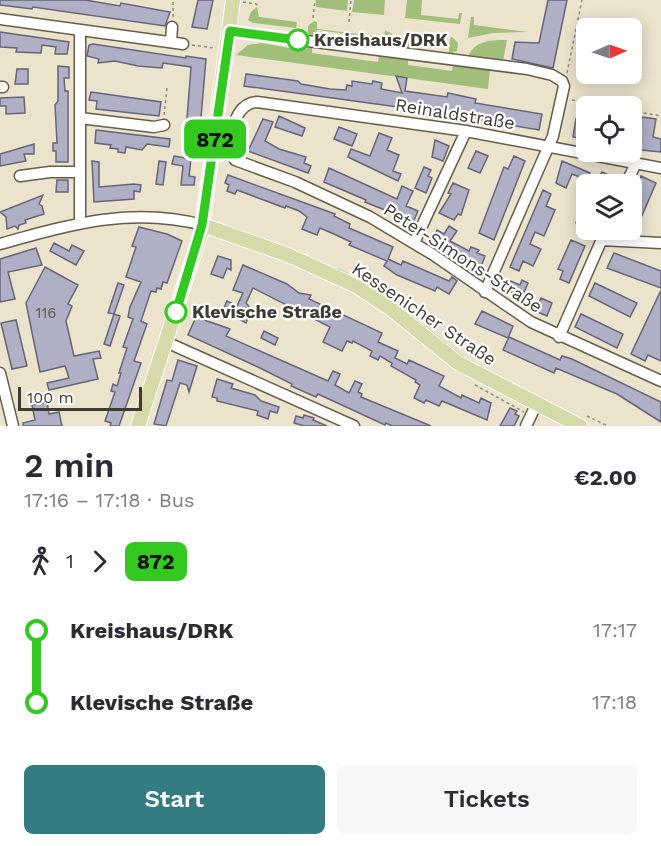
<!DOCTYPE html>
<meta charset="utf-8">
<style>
:root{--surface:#fff;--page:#f7f7f7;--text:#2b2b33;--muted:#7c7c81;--accent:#347c82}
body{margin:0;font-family:"Work Sans",sans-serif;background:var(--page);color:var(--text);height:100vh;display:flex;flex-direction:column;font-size:22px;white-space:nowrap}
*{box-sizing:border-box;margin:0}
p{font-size:20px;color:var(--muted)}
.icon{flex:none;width:33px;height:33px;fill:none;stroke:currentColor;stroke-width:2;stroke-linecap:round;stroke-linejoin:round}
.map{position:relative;height:426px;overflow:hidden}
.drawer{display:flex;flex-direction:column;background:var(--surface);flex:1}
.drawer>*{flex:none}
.badge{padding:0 12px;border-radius:9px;font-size:21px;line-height:39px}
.needle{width:39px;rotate:88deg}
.controls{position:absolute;left:576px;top:18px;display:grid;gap:12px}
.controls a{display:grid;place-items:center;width:66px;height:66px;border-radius:9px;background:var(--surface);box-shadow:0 3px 15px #0003;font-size:30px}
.scale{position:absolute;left:18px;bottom:15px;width:124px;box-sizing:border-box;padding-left:6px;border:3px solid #3e3b32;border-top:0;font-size:16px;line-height:21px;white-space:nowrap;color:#3e3b32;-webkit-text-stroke:4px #fff;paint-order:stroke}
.map>.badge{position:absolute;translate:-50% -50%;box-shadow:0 0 0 3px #fff}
.legs{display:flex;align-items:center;gap:9px;height:66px;padding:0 24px;font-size:20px}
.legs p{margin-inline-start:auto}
.headline{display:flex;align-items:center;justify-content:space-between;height:102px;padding:0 24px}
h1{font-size:33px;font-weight:600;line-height:45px}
.button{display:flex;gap:12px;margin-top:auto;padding:12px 24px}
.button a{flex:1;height:69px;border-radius:9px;background:var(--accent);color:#fff;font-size:24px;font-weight:600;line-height:69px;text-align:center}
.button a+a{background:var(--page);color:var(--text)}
ul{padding:0 24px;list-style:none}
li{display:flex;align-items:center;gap:21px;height:72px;font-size:22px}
li i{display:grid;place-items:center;width:9px;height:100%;margin:0 8px;background:currentColor}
li i::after{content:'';width:15px;height:15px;margin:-8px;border:4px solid;border-radius:50%;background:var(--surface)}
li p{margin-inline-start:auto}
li:first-child i{background:linear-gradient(#0000 50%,currentColor 0)}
li:last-child i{background:linear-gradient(currentColor 50%,#0000 0)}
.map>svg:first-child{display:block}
</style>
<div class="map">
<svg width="661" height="426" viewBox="0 0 661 426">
<rect width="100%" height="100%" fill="#ece3cd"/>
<path fill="#a1be7a" d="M316,0H348L347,11L316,7Z
M354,0H385L384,15L352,12Z
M407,0H422L421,15L458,19L459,13H462L460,24L405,18Z
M257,7L259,17L297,22L296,28L253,23L248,20L251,12Z
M471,17H474V25L528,32L493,33L468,38Z
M314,21L317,22V29L384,37L385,30L392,34L393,40L386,46L384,39L317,30L315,37L308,34V26Z
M408,32L411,33L410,39L449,44L451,37L453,38L458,43L457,51L449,54V47L410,42L409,49L406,48L402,43V37Z
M507,40L503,61L469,55C476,40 492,40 507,40Z
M262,43L300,50L312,47V53L378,62L379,55L408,59V65L452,71L453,64L490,69L488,89L236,55L248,45Z
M338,268L382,291L465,358L517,387L474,368L337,271Z"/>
<path fill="#afafc5" stroke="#666579" stroke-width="1.5" d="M0,0H85L120,6L121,3L170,12L165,26L33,7L32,9L0,5Z
M198,0H213L207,29L192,27Z
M548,0H567L553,68L512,59L515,42L539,43Z
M0,32L69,42L67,54H55L56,47L42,45L41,53L16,52L17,48L0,47Z
M93,44L186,58V56L206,59L199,141L192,140V145L185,144L191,67L163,63L162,68L138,66L115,61L98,63L99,59L87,56L89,45Z
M58,66L69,67V78H64L65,91H68V162H56V151H53V143H57L55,105L58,101Z
M17,69H28V84H15Z
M246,74L298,81L301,84L330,89L346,90L347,85L352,86V81L372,84L373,81L382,83L381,89L402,93L396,76L407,78L405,91L447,97L448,93L476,99L475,103L542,114L539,130L420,110L244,86Z
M91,92L161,102L159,116L96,109L97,101L89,100Z
M24,97L25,113L6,114V106H0V98Z
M279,116L305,128L302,136L275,127Z
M642,117L656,119L653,137L661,139V152L632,149V133H635L637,121L641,122Z
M263,119L273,122L265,141L279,149L306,157L304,163L311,166L308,173L248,151Z
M576,119L586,121L584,139L573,137Z
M339,127L357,134L352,146L334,139Z
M96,130L170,139L169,147L147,144L142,150L126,147L125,153L118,152V149L110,148L111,145L95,143Z
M379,133L392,138L387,150L399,155L393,171L401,174L398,181L348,157L351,149L370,156Z
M435,140L449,146L443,161L432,157Z
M34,144V154H24L26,161L0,166V154Z
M476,151L488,156L480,173L468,168Z
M174,156L191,159L189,176L195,177L194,185H181L183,166L172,164Z
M514,156L525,161L494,240L479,233L504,167L508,169Z
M92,161L99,162V187L134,184L141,185L140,192L134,191V199L94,202Z
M159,161L166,162L163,185L156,184Z
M562,161L590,173L587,180L572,174L566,188L556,183Z
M424,167L431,170L428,176L432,178L426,193L415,188Z
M329,168L397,199L402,186L413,191L406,206L418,211L412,225L394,218L395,214L365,202L366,200L324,182Z
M602,172L617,179L615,184L597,181Z
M228,175L335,214L334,216L350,224L349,228L393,247L388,259L401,265L403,261L449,281L452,277L457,281L449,294L437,287L435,291L397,275L384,266L387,261L349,245L351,242L334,234L320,228L317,235L302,229L307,217L299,211L286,206L285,208L237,190L235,194L227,191L229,185L225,183Z
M641,176L656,183L634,234H632V199Z
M57,180H68V192H56Z
M453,183L469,190L461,215L458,214L454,220L439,213L451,194L448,193Z
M543,190L551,194L546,206L555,210L544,236L535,232L530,244L541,249L533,266L523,261L519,271L510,267Z
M43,195L39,204L42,206L44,214L25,220L26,223L19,225L18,229L15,226L7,229L6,217L0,212Z
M586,199V228L576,223Z
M449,226L457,231L450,241L469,251L471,247L479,250L477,253L485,256L481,267L465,261L432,239L437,230L444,234Z
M139,227L167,234L182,241L167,283L163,282L161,289L157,288L156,292L151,291L141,321L147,324L134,361L141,363L119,426H110L111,423L105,421L115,392L111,391L113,384L117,386L121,373H119L127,348L123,347L133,319L128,317L130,307L141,282L126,277L136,247L132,246Z
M571,240L585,246L569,283L560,279L563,271L558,269Z
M54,243L69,251L72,245L84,251L76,265L50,251Z
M36,248L42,265L8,272L15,299L0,302V259Z
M614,253L661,271V288L607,268Z
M218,256L231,260V270L227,268L223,278L211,274Z
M243,265L287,284L299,293L311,295L309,299L382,333L378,342L398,351L395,358L407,364L409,360L444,376L439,386L461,398L462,395L479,403L481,398L491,403L487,420L442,401L439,406L426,400L424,403L414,398L420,385L415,382L416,380L391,366L392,363L380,356L378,360L370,356L372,351L353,341L352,343L347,341L342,351L323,342L330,327L253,288L246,303L251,309L245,313L249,315L246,323L223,310L227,301L237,306L243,293L233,290Z
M45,267L78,285L68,304L72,306L66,321L74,356L99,351L101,358L93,359L98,379L49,390L47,383L69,378L65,366L40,372L26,303Z
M508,280L520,285L522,280L528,283L522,297L504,289Z
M118,283L124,285L114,314L108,313Z
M595,283L637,303L630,317L589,296Z
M661,290V361L648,355L645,361L631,354Z
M541,298L552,303L547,316L535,311Z
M482,311L513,326L508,338L475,324Z
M114,314L120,316L110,346L104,344Z
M581,314L623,334L617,348L575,327Z
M196,317L230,329L226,336L328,381L333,371L340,374L335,385L349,393L355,381L362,384L358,392L362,394L361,397L431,426H392L386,423L385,425L318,394L316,397L291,386L292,384L260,368L188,335Z
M16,320L27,366L12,369L1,323Z
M264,331L278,338L275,345L261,338Z
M509,337L560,360L562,356L572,359L661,402V422L617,394L556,368L554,373L503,350Z
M178,360L197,366L189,392L187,385L180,383L166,426L154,424L167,380L172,381Z
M217,379L233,384L231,388L255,395L261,401L279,407L277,413L270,411L268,419L257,415L258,411L217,401V398L212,397Z
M47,402L49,414L59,412L62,426H23V423L35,420L32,405Z
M510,408L517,411L515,414L519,416L514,426H500Z
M304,415L314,418L313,420L327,426H304L294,423L296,416L303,418Z"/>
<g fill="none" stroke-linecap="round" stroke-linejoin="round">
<g stroke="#665e4b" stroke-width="13">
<path id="minor" d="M0,19L183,44
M80,30V222
M229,31L527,69L552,75L562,81L564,86L553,136L485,292
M171,42L172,27
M0,87H3
M80,118L154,127L164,125
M661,168L466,131L257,102C237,103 231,130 229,147L235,160L295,182L370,217L432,254L531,322L661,381
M20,176L50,172H79
M626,184L636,163
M601,240L661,243
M414,243L466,131
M0,244C69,225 131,206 203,225
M559,337L606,230
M166,342L354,426
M0,373L13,426
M526,426L536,405"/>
</g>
<g stroke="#fff" stroke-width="16">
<path id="major" d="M203,225L288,255L356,286L391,309L458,363L580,426
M138,426L201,233L233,0"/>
</g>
<path stroke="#908b7b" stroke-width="1.5" stroke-dasharray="3 3" stroke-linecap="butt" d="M243,2L256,4L260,7
M173,17V0
M313,18L315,0
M349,22L351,0
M192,45L214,48
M567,73L582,0
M572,100L607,106
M632,111L661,116
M164,115L167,88
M475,385L524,412
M587,416L608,426"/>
<use href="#minor" stroke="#fff" stroke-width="10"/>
<use href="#major" stroke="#d5daa9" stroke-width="14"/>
</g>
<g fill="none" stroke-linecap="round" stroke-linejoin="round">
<g stroke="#fff" stroke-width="14">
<path id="line-1" d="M176,312L202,225L230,31L298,40"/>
</g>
<use href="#line-1" stroke="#33c920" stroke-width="9"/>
</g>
<g fill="#fff" stroke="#33c920" stroke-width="3">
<circle cx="298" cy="40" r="10"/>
<circle cx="176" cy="312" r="10"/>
</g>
<g text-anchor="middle" stroke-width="4.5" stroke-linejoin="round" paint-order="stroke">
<g font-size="15" fill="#5a5857">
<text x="46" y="318">116</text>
</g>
<g font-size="18" font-weight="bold" fill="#3e3b32" stroke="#fff" text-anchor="start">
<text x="314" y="46">Kreishaus/DRK</text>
<text x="192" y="318">Klevische Straße</text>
</g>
<g font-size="18" fill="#3e3b32" stroke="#fff">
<text transform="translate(455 114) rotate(9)" y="6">Reinaldstraße</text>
<text transform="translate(463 258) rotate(33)" y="6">Peter-Simons-Straße</text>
<text transform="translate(424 314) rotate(34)" y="6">Kessenicher Straße</text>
</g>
</g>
</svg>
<div class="controls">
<a><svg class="needle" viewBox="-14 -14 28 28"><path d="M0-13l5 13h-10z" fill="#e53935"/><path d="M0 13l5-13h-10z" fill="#7c7c81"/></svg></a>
<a><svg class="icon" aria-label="locate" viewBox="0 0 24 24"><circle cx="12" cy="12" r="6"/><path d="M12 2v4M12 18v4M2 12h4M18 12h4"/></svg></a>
<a><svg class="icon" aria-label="layers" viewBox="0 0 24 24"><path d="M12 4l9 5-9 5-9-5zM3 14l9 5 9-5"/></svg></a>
</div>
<div class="scale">100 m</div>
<b class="badge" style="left:215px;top:139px;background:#33c920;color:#111">872</b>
</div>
<section class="drawer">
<div class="headline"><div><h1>2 min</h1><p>17:16 – 17:18 · Bus</p></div><b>€2.00</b></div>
<div class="legs"><svg class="icon" aria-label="walk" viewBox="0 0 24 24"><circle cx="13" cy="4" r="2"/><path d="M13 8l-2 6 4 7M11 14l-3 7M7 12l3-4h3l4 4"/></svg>1<svg class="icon" aria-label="forward" viewBox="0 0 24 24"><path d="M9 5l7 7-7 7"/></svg><b class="badge" style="background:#33c920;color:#111">872</b></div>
<ul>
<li><i style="color:#33c920"></i><b>Kreishaus/DRK</b><p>17:17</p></li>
<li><i style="color:#33c920"></i><b>Klevische Straße</b><p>17:18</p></li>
</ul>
<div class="button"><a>Start</a><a>Tickets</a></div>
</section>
